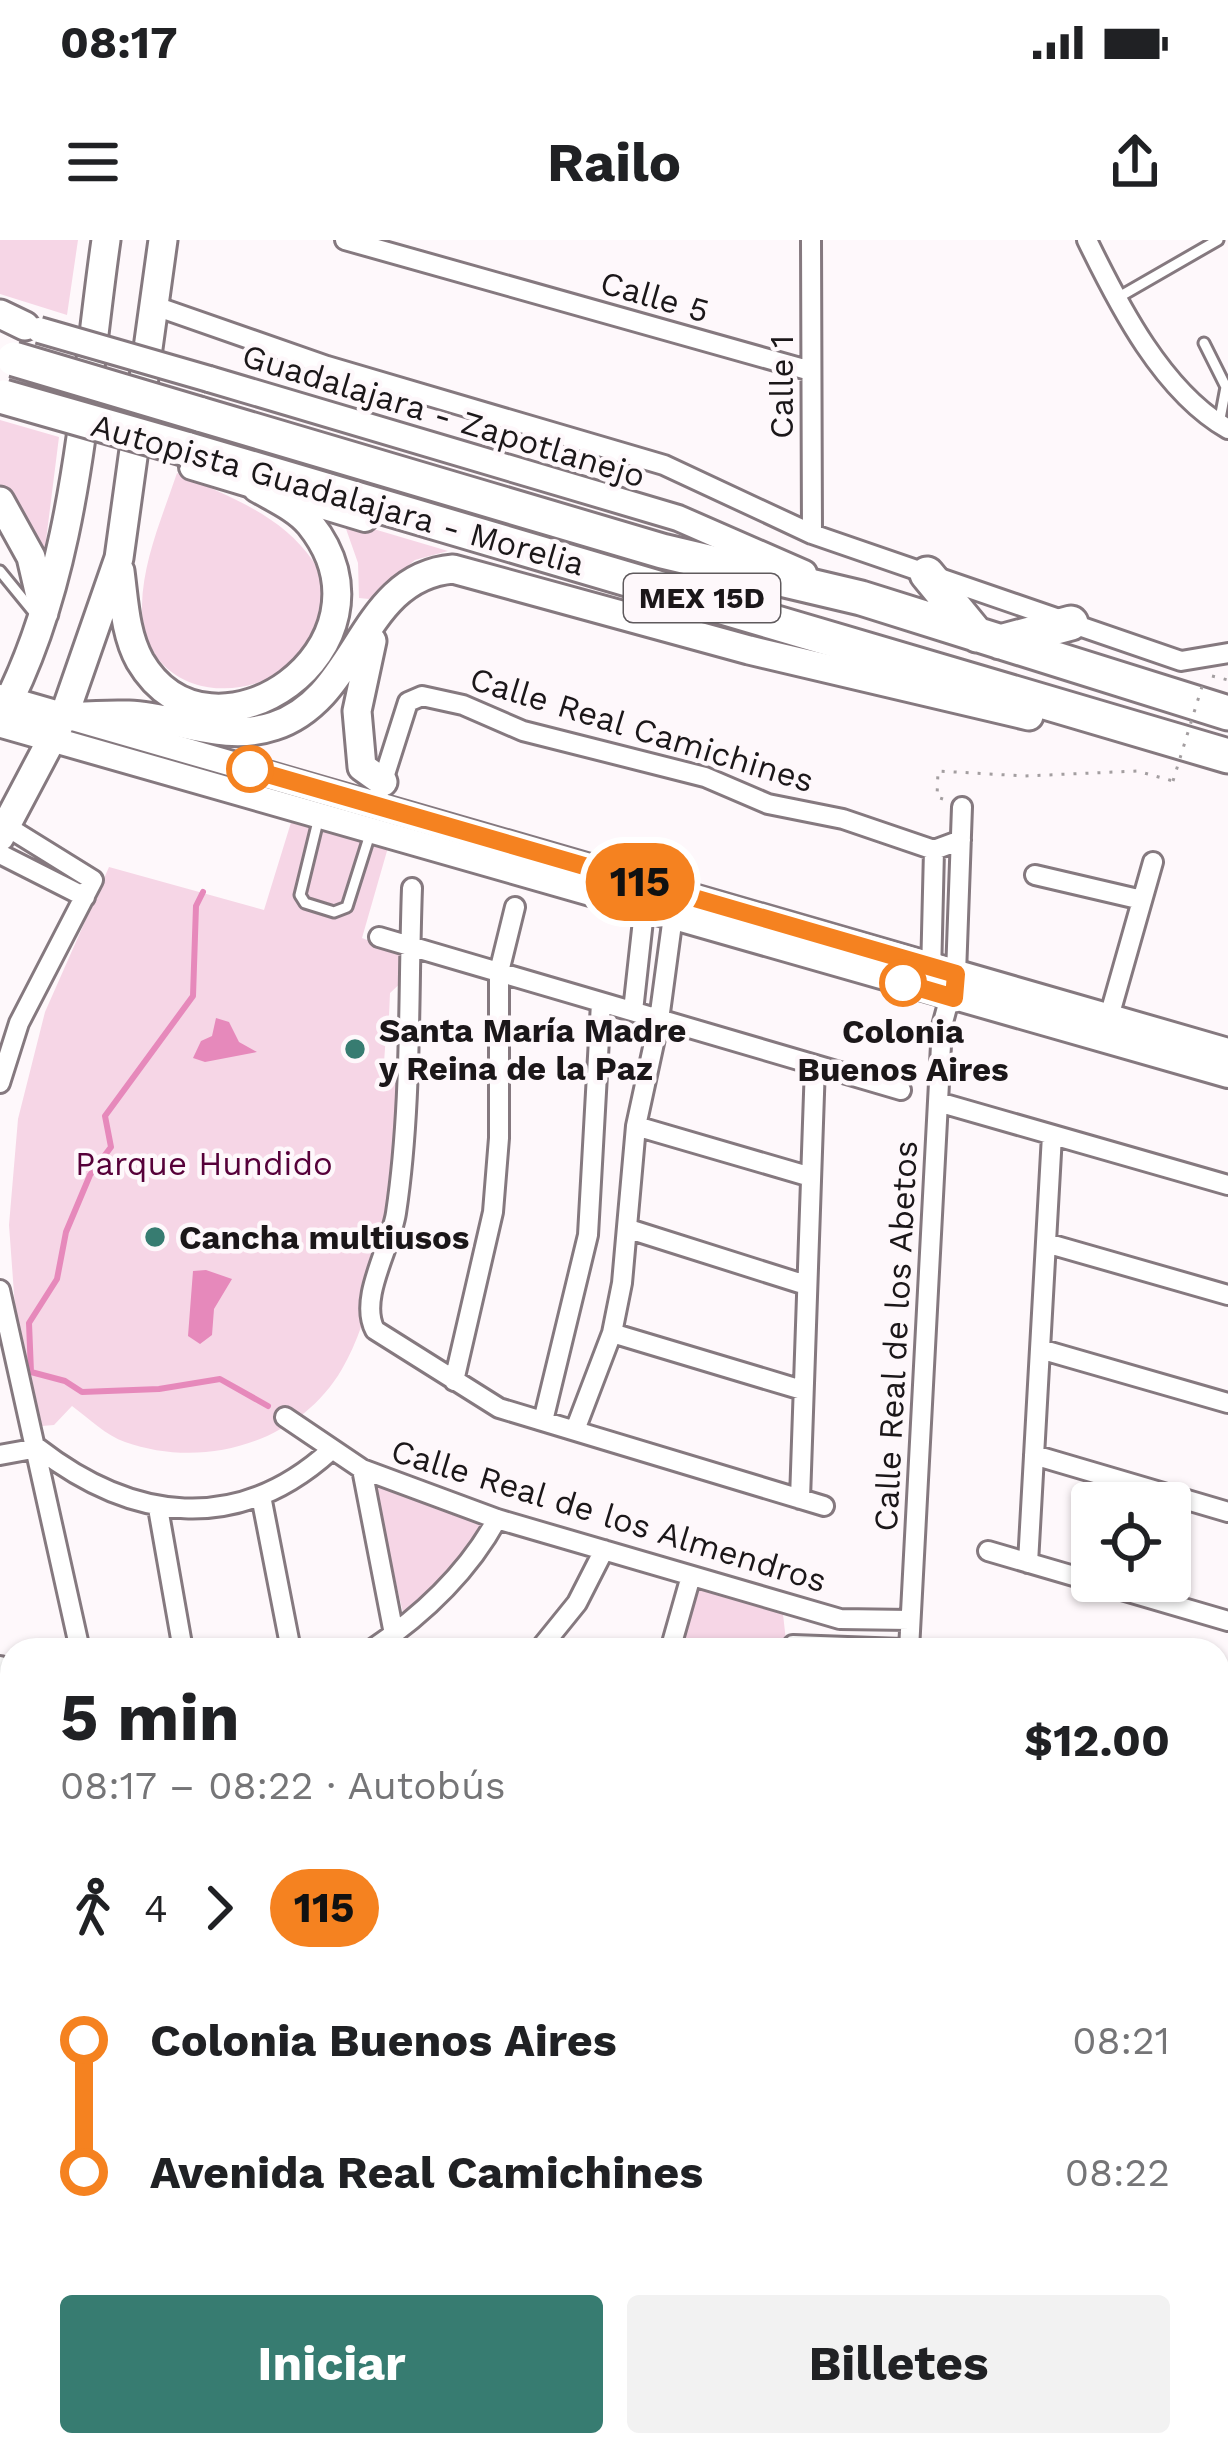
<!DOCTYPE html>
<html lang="es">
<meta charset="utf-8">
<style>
:root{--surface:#fff;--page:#f2f2f2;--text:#202124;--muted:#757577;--accent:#377c71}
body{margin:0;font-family:"Work Sans",sans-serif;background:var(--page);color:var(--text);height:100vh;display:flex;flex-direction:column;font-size:45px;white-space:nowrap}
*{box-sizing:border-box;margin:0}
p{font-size:39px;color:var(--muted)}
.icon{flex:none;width:66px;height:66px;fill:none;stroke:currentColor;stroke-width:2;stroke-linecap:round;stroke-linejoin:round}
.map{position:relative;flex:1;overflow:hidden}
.details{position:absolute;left:0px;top:1398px;width:1230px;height:819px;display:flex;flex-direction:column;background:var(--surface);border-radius:36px 36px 0 0;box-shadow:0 3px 9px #0004}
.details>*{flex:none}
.badge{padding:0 24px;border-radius:39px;font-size:42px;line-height:78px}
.fabs{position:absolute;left:1071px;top:1242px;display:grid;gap:24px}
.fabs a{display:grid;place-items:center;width:120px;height:120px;border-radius:12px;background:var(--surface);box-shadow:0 3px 9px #0004;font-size:60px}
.map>.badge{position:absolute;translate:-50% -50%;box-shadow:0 0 0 6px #fff}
.legs{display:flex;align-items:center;gap:18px;height:132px;padding:0 60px;font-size:39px}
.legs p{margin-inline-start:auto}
.head{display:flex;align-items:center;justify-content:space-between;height:204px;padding:0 60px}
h1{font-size:66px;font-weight:700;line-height:90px}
.action{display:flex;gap:24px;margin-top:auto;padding:24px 60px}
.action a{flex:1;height:138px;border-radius:12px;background:var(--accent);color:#fff;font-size:48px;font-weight:700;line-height:138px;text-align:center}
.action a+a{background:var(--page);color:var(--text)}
ul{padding:0 60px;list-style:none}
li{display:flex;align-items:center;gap:42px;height:132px;font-size:45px}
li i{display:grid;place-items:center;width:18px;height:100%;margin:0 15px;background:currentColor}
li i::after{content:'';width:30px;height:30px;margin:-15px;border:9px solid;border-radius:50%;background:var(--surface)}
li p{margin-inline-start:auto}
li:first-child i{background:linear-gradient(#0000 50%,currentColor 0)}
li:last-child i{background:linear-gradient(currentColor 50%,#0000 0)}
.status{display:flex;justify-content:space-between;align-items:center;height:84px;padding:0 60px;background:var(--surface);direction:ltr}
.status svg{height:33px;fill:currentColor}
header{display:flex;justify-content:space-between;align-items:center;height:156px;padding:0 60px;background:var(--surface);font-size:54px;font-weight:700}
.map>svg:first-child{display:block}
</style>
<div class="status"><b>08:17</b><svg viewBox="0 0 49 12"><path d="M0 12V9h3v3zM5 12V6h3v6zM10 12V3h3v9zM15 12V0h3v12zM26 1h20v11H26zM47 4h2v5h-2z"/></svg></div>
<header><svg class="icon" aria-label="menu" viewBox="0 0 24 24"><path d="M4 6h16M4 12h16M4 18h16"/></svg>Railo<svg class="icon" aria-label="share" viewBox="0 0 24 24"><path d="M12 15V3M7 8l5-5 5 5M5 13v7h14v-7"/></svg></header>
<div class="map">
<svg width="1228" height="2216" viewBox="0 0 1228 2216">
<rect width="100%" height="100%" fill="#fef8fb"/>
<path fill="#f6d6e6" d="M0,0H78L67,75L0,54Z
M0,180L59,197L42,332L0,244Z
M177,233C227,256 281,274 313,321C324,338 323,364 317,382C287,476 139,470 142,365C143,320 163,275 177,233Z
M350,282L448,311L415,320L369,359L359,358L358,323L345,286Z
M293,576L389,604L362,698L400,713L405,739L390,753L389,776L398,778V793L386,794L384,823L398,832C403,910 382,1062 342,1129C299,1203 204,1230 125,1202C107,1196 88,1178 72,1166L54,1185L42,1186L16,1081L9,985L18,879L45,772L109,627L264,670Z
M372,1239L485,1287L425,1357L403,1373Z
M693,1348L783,1374L787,1410H675Z"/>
<path fill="#e689bb" d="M216,778L229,782L239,802L257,812L205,822L193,818L201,801L212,796Z
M206,1030L232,1039L214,1069L212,1095L200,1104L188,1096L193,1031Z"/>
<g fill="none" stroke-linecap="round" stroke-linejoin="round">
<path stroke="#e689bb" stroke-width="6" d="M203,652L196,666L193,756L105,876L111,907L90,935L66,992L57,1039L29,1083L31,1132L65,1141L82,1152L159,1149L220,1139L268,1166"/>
<g stroke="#85797f" stroke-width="15">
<path id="service" d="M1119,57L1218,0
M1204,103L1226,147L1219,184
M0,331L36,375
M319,577L300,655L305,663L334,672L347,667L371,591
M0,1589L9,1477"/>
</g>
<g stroke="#85797f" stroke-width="24">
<path id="minor" d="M345,0L811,131
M811,0L812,294
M1087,0C1119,66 1163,152 1228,189
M155,66L327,126L664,225L812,294L1181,421L1228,413
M380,550L408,462L422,456L463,465L523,491L705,537L768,564L843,579L934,610L961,600
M0,614L85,657
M1035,635L1142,660
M412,648C408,756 412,866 396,973C391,1007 358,1058 375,1090L499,1168L824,1266
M379,697L901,850
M931,735L934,610
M633,771L647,644
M1109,777L1153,622
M0,843L19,783L93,640L6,586
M938,862L1228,945
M636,886L811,937
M629,989L806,1045
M1046,1003L1228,1055
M0,1050L80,1410
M612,1093L802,1150
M1040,1109L1228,1163
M454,1141L493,972L499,898V732L515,667
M285,1177L362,1229L497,1279L840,1379L910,1380
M543,1181L588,995L601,763
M575,1190L612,1093L622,1043L636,886L659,780L673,676
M0,1215L38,1208C132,1281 237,1295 330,1211
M1034,1215L1228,1272
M362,1229L394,1394
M261,1256L291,1410
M800,1259L815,825
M158,1268L183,1410
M988,1311L1228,1381
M1028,1323L1052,895
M793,1405L929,1410
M371,1410C423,1375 467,1334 497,1279
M539,1410L577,1363L604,1310
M670,1410L691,1336
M909,1410L942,786L956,734L962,567
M0,1426L12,1430
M0,1478L12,1476
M1218,1489L1228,1492
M1218,1565H1228
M1218,1670H1228
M1218,1775L1228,1776
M1218,1878L1228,1819
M0,1999L12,2004
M0,2143L12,2148
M192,2205L240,2216
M960,2205V2216
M1080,2205V2216
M415,2216L416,2205
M532,2216V2205"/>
</g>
<g stroke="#85797f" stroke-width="30">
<path id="tertiary" d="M209,139L678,278L804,333
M192,227L365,279
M0,457L1228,811
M2,485L1228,835
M0,1868L12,1872
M1218,2007L1228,2008"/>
</g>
<g stroke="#85797f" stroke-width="33">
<path id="secondary" d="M0,74L25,86
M0,261L31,317L44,373
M120,331C124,361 125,394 140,421C211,542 408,406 310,284C297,268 274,258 257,248
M372,401L357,471L362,527L383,542
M0,478C78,334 83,160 106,0
M0,483C43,479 86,474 129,475C178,477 224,503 274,486C360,458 359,337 453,329L749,410L1029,476
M0,597L64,476L119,318L163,0"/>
</g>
<g stroke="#85797f" stroke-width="39">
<path id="motorway" d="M199,174L662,311L861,358L1228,473
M186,209L1228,516
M927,334L977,395
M1000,402L1071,383"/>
</g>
<path stroke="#a39ea0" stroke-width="3" stroke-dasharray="3 9" stroke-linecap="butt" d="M1212,436L1228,440
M943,559L937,557L938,531L1025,536L1137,531L1173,541"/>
<use href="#service" stroke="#fff" stroke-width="9"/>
<use href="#minor" stroke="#fff" stroke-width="18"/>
<use href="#tertiary" stroke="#fff" stroke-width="24"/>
<use href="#secondary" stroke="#fff" stroke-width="27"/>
<use href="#motorway" stroke="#fff" stroke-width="33"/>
<g stroke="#85797f" stroke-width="30" stroke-linecap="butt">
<path id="tertiary-bridge" d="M39,90L209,139"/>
</g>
<g stroke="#85797f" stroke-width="39" stroke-linecap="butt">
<path id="motorway-bridge" d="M14,119L199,174
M4,157L186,209"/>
</g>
<path stroke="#a39ea0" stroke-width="3" stroke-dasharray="3 9" stroke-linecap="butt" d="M1173,541L1204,440"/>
<use href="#tertiary-bridge" stroke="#fff" stroke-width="24"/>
<use href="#motorway-bridge" stroke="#fff" stroke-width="33"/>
</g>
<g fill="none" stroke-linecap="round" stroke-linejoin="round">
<g stroke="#fff" stroke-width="27">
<path id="line-1" d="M250,529L956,734L954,758L903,743"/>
</g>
<use href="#line-1" stroke="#f58220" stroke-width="18"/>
</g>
<g fill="#fff" stroke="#f58220" stroke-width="6">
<circle cx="250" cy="529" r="21"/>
<circle cx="903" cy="743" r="21"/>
</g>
<g fill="#377c71" stroke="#fef8fb" stroke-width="4.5">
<circle cx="355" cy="809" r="12"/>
<circle cx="155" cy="997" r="12"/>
</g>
<g text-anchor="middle" stroke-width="9" stroke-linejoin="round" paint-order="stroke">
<rect fill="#fef8fb" stroke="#5f5a5d" stroke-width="3" x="624" y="334" width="156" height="48" rx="9"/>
<g font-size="30" font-weight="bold" fill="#1b1719">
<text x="702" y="368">MEX 15D</text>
</g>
<g font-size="33" fill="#1b1719" stroke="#fef8fb">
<text transform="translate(655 56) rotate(16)" y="12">Calle 5</text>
<text transform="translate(781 147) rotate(-90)" y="12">Calle 1</text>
<text transform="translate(444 175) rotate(17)" y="12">Guadalajara - Zapotlanejo</text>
<text transform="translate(338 254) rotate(16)" y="12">Autopista Guadalajara - Morelia</text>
<text transform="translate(642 489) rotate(17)" y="12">Calle Real Camichines</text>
<text transform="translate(895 1096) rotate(-87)" y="12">Calle Real de los Abetos</text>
<text transform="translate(609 1275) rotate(17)" y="12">Calle Real de los Almendros</text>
</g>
<g font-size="33" font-weight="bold" fill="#1b1719" stroke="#fef8fb" text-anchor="start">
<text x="379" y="802">Santa María Madre<tspan x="379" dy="38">y Reina de la Paz</tspan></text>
<text x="179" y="1009">Cancha multiusos</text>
</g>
<g font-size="33" font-weight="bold" fill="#1b1719" stroke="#fef8fb">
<text x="903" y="803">Colonia<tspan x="903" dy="38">Buenos Aires</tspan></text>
</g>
<g font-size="33" fill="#560039" stroke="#fef8fb">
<text x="204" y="935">Parque Hundido</text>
</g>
</g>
</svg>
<div class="fabs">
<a><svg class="icon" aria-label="locate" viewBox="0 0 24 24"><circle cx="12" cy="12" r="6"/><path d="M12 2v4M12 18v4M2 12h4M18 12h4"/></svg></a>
</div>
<b class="badge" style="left:640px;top:642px;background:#f58220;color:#111">115</b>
<section class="details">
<div class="head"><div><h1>5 min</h1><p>08:17 – 08:22 · Autobús</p></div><b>$12.00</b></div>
<div class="legs"><svg class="icon" aria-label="walk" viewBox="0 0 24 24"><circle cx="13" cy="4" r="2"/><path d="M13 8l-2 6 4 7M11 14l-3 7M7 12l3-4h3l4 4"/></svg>4<svg class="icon" aria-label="forward" viewBox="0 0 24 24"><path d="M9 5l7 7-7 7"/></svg><b class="badge" style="background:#f58220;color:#111">115</b></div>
<ul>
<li><i style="color:#f58220"></i><b>Colonia Buenos Aires</b><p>08:21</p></li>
<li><i style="color:#f58220"></i><b>Avenida Real Camichines</b><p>08:22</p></li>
</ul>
<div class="action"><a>Iniciar</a><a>Billetes</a></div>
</section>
</div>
